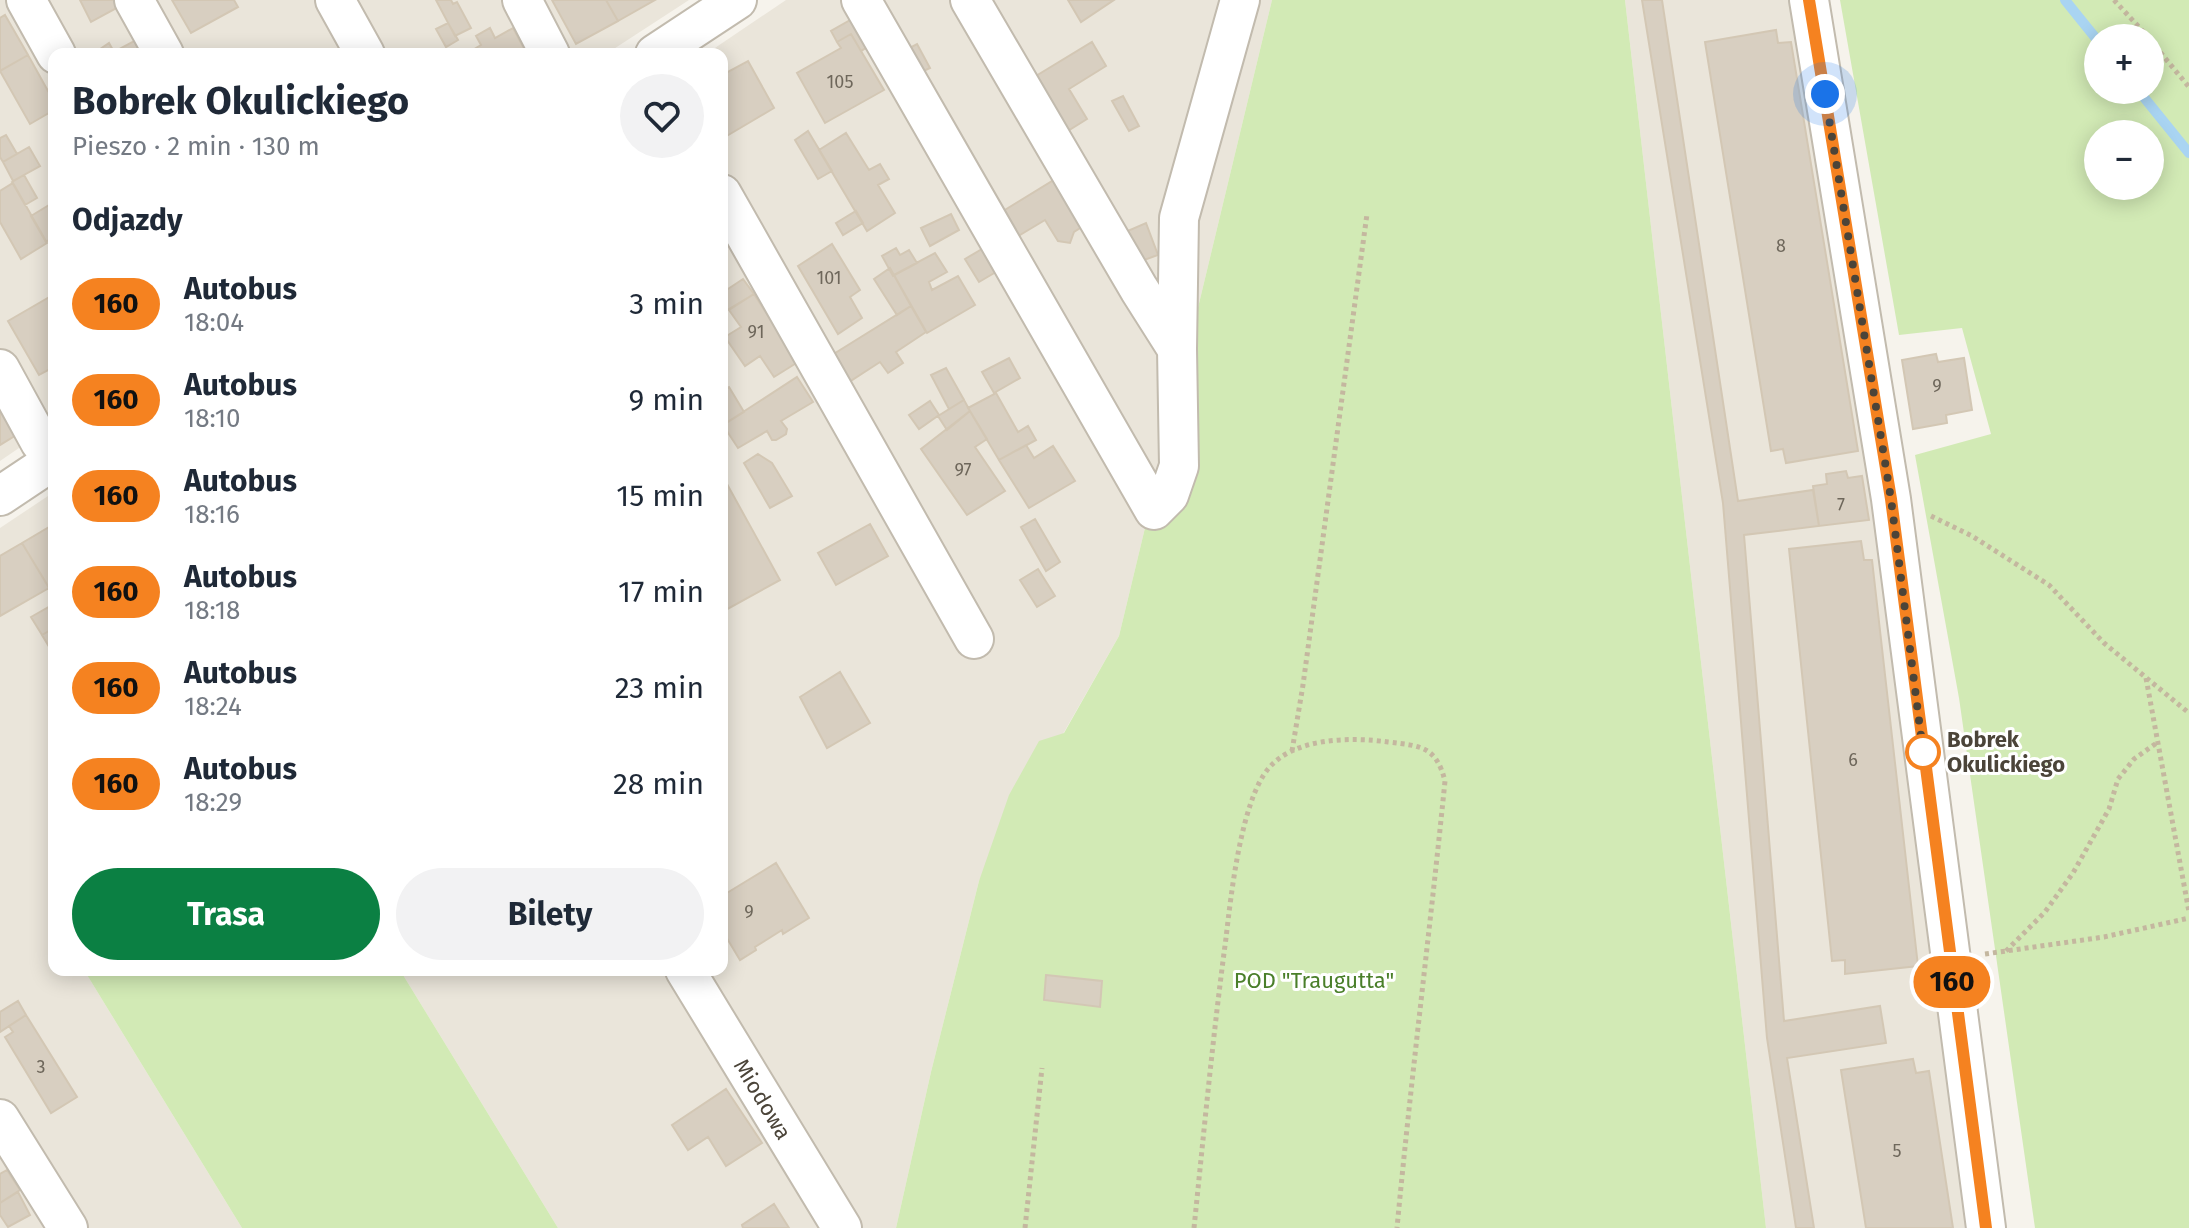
<!DOCTYPE html>
<html lang="pl">
<meta charset="utf-8">
<style>
:root{--surface:#fff;--page:#f2f2f3;--text:#1f2937;--muted:#747a83;--accent:#0b8043}
body{margin:0;font-family:"Fira Sans",sans-serif;background:var(--page);color:var(--text);height:100vh;display:flex;flex-direction:column;font-size:30px;white-space:nowrap}
*{box-sizing:border-box;margin:0}
p{font-size:26px;color:var(--muted)}
.icon{flex:none;width:44px;height:44px;fill:none;stroke:currentColor;stroke-width:2;stroke-linecap:round;stroke-linejoin:round}
.map{position:relative;flex:1;overflow:hidden}
.panel{position:absolute;left:48px;top:48px;width:680px;height:928px;display:flex;flex-direction:column;background:var(--surface);border-radius:16px;box-shadow:0 4px 20px #0003}
.panel>*{flex:none}
.badge{padding:0 16px;border-radius:26px;font-size:28px;line-height:52px}
.buttons{position:absolute;left:2084px;top:24px;display:grid;gap:16px}
.buttons a{display:grid;place-items:center;width:80px;height:80px;border-radius:50%;background:var(--surface);box-shadow:0 4px 20px #0003;font-size:40px}
.you{position:absolute;width:40px;height:40px;margin:-20px;border:6px solid #fff;border-radius:50%;background:#1a73e8;box-shadow:0 0 0 12px #1a73e833}
.map>.badge{position:absolute;translate:-50% -50%;box-shadow:0 0 0 4px #fff}
h2{padding:0 24px;font-size:30px;line-height:72px}
.round{display:grid;place-items:center;flex:none;width:84px;height:84px;border-radius:42px;background:var(--page)}
.summary{display:flex;align-items:center;justify-content:space-between;height:136px;padding:0 24px}
h1{font-size:38px;font-weight:700;line-height:60px}
.button{display:flex;gap:16px;margin-top:auto;padding:16px 24px}
.button a{flex:1;height:92px;border-radius:48px;background:var(--accent);color:#fff;font-size:32px;font-weight:700;line-height:92px;text-align:center}
.button a+a{background:var(--page);color:var(--text)}
ul{padding:0;list-style:none}
li{display:flex;align-items:center;gap:24px;height:96px;padding:0 24px}
li div{flex:1}
li b{display:block;font-size:30px}
li em{font-style:normal}
li .badge{min-width:88px;font-weight:700;text-align:center}
.map>svg:first-child{display:block}
</style>
<div class="map">
<svg width="2189" height="1228" viewBox="0 0 2189 1228">
<rect width="100%" height="100%" fill="#f6f3ec"/>
<path fill="#eae5da" d="M0,0H689L606,54H54V424L0,461Z
M786,0H1272L1119,636L979,881L931,1072L896,1228H558L400,970H722V54H706Z
M1625,0H1824L1966,1228H1766Z
M54,492V970H84L242,1228H0V528Z"/>
<path fill="#d2eab5" fill-rule="evenodd" d="M1272,0H1625L1766,1228H896L931,1072L979,881L1009,795L1039,741L1064,733L1119,636Z
M1840,0H2189V1228H2035L1959,698L1915,455L1991,434L1962,328L1899,335ZM2098,38H2150V90H2098ZM2098,134H2150V186H2098Z
M84,970H400L558,1228H242Z"/>
<g fill="none" stroke-linecap="round" stroke-linejoin="round">
<path stroke="#a9d4f2" stroke-width="10" d="M2065,0L2098,41
M2138,90L2189,153"/>
</g>
<path fill="#d8cfc1" stroke="#d3c7b4" stroke-width="2" d="M80,0H124L126,3L91,22Z
M172,0H234L238,7L191,33Z
M436,0H451L453,4L457,2L471,28L455,36Z
M552,0H606L618,21L576,44Z
M606,0H655L618,21Z
M1068,0H1114L1081,22Z
M1642,0H1662L1738,501L1813,490L1819,526L1744,535L1784,1021L1880,1006L1886,1043L1787,1058L1814,1228H1796L1767,1038L1723,503Z
M5,15L28,55L0,71V18Z
M859,15L875,42L861,51L851,34L837,42L831,31Z
M448,23L458,40L446,47L436,29Z
M490,28L495,38L513,28L527,54H466L481,45L476,36Z
M1776,30L1778,43L1791,42L1858,451L1786,463L1783,449L1771,451L1705,42Z
M851,34L884,90L825,123L797,73L841,48L837,42Z
M136,40L143,54H93L109,43L114,52Z
M1092,42L1106,66L1069,89L1087,119L1058,137L1026,82Z
M917,44L930,68L915,75L902,52Z
M28,55L48,91L54,87V110L30,124L0,71Z
M748,61L774,108L725,137L722,132V75Z
M1123,96L1139,126L1129,131L1112,101Z
M808,131L832,171L818,179L795,140Z
M846,133L869,170L880,164L889,179L878,185L895,213L867,231L819,150Z
M6,135L17,154L3,162L0,157V138Z
M29,147L40,166L13,181L3,162Z
M24,175L37,198L25,205L12,182Z
M1062,175L1090,222L1074,232L1070,243L1058,241L1045,220L1010,241L995,216Z
M13,183L47,243L21,259L0,222V191Z
M54,202V236L46,242L31,216Z
M856,211L863,223L843,235L836,223Z
M951,214L959,230L930,246L921,228Z
M1146,223L1158,255L1136,263L1123,233Z
M832,244L860,290L850,297L862,318L838,334L798,266Z
M987,246L1001,269L979,282L965,259Z
M896,248L900,255L909,250L917,263L893,276L882,256Z
M935,253L947,272L929,282L932,290L958,276L975,305L927,333L894,275Z
M890,268L911,306L897,315L874,279Z
M743,279L754,294L724,312L722,293Z
M754,294L798,362L774,377L760,356L745,366L725,337L741,327L729,310Z
M53,295L54,367L39,375L8,321Z
M911,306L926,332L896,352L903,363L888,373L880,362L849,382L832,355Z
M1936,354L1938,362L1964,358L1972,410L1946,415L1947,423L1913,429L1902,360Z
M1009,358L1020,378L994,393L982,372Z
M946,368L964,400L949,409L931,375Z
M797,377L813,402L781,421L787,429L786,434L776,440H772L767,431L738,448L723,425Z
M729,387L744,412L723,425L722,391Z
M996,393L1018,432L1028,426L1036,440L999,460L968,408Z
M964,400L970,411L947,430L938,416Z
M930,401L939,415L919,429L909,415Z
M0,405L18,434L0,445Z
M970,411L987,439L975,447L1005,491L967,515L921,449Z
M1026,445L1034,458L1053,446L1075,481L1029,508L999,460Z
M758,454L772,463L792,496L770,508L744,463Z
M1846,471L1848,478L1862,476L1869,520L1819,526L1813,486L1827,484L1826,474Z
M722,475L780,580L722,612Z
M1035,519L1060,562L1046,571L1021,527Z
M870,524L888,556L836,585L818,553Z
M51,526L54,532V596L22,543Z
M1861,541L1864,560H1872L1918,966L1845,974V960L1832,961L1789,549Z
M22,543L49,588L0,616V556Z
M1038,569L1055,596L1037,607L1020,580Z
M54,604V628L42,635L31,617Z
M54,628V655L42,635Z
M840,672L870,723L827,748L800,697Z
M776,863L809,918L783,934L782,930L755,947L756,950L740,960L722,930V896Z
M1046,975L1102,981L1100,1007L1044,1000Z
M18,1001L26,1015L0,1032V1012Z
M26,1015L77,1097L51,1113L5,1037L13,1032L9,1026Z
M1913,1059L1916,1073L1929,1071L1953,1228H1866L1841,1070Z
M726,1089L762,1143L726,1166L708,1137L688,1150L672,1125Z
M7,1170L20,1190L0,1203V1174Z
M18,1192L30,1215L8,1227L0,1215V1203Z
M774,1204L789,1228H743L742,1225Z"/>
<g fill="none" stroke-linecap="round" stroke-linejoin="round">
<g stroke="#c2bbae" stroke-width="42">
<path id="minor" d="M26,0L56,54
M134,0L164,54
M335,0L365,54
M522,0L550,54
M861,0L1154,510L1169,495L1179,466L1177,349L1179,218L1240,0
M970,0L1139,289L1177,349
M1809,0L1891,499L1986,1228
M655,54L737,0
M722,194L974,639
M0,369L40,442L54,461
M0,496L54,460
M685,970L842,1228
M0,1119L68,1228"/>
</g>
<path stroke="#c4b79f" stroke-width="5" stroke-dasharray="4 4" stroke-linecap="butt" d="M2114,0L2149,38
M2150,40L2189,87
M1931,516L1972,536L2049,585L2104,643L2189,713
M2146,678L2189,912
M1292,751L1303,685L1367,214
M2006,951L2045,912L2073,873L2109,809L2118,779L2134,759L2158,742
M1985,954L2104,937L2189,918
M1025,1228L1042,1068
M1194,1228C1204,1131 1213,1035 1226,938C1231,895 1241,802 1268,769C1294,737 1351,737 1388,742C1421,746 1436,746 1445,781C1430,930 1411,1079 1397,1228"/>
<use href="#minor" stroke="#fff" stroke-width="38"/>
</g>
<g fill="none" stroke-linecap="round" stroke-linejoin="round">
<g stroke="#fff" stroke-width="18">
<path id="line" d="M1809,0L1891,499L1986,1228"/>
</g>
<use href="#line" stroke="#f58220" stroke-width="12"/>
<path stroke="#4b4439" stroke-width="8" stroke-dasharray="0 14.4" d="M1825,94L1891,499L1923,752"/>
</g>
<circle fill="#fff" stroke="#f58220" stroke-width="4" cx="1923" cy="752" r="16"/>
<g text-anchor="middle" stroke-width="6" stroke-linejoin="round" paint-order="stroke">
<g font-size="18" fill="#6e675b">
<text x="840" y="88">105</text>
<text x="1781" y="252">8</text>
<text x="829" y="284">101</text>
<text x="756" y="338">91</text>
<text x="1937" y="392">9</text>
<text x="963" y="476">97</text>
<text x="1841" y="511">7</text>
<text x="1853" y="766">6</text>
<text x="749" y="918">9</text>
<text x="41" y="1073">3</text>
<text x="1897" y="1157">5</text>
</g>
<g font-size="22" font-weight="bold" fill="#4b4439" stroke="#fff" text-anchor="start">
<text x="1947" y="747">Bobrek<tspan x="1947" dy="25">Okulickiego</tspan></text>
</g>
<g font-size="22" fill="#4a7f2a" stroke="#fff">
<text x="1314" y="988">POD "Traugutta"</text>
</g>
<g font-size="22" fill="#4b4439" stroke="#fff">
<text transform="translate(763 1099) rotate(59)" y="8">Miodowa</text>
</g>
</g>
</svg>
<div class="buttons">
<a>+</a>
<a>−</a>
</div>
<div class="you" style="left:1825px;top:94px"></div>
<b class="badge" style="left:1952px;top:982px;background:#f58220;color:#111">160</b>
<section class="panel">
<div class="summary"><div><h1>Bobrek Okulickiego</h1><p>Pieszo · 2 min · 130 m</p></div><a class="round"><svg class="icon" aria-label="heart" viewBox="0 0 24 24"><path d="M12 20l-8-8c-3-5 5-10 8-4 3-6 11-1 8 4z"/></svg></a></div>
<h2>Odjazdy</h2>
<ul>
<li><span class="badge" style="background:#f58220;color:#111">160</span><div><b>Autobus</b><p>18:04</p></div><em>3 min</em></li>
<li><span class="badge" style="background:#f58220;color:#111">160</span><div><b>Autobus</b><p>18:10</p></div><em>9 min</em></li>
<li><span class="badge" style="background:#f58220;color:#111">160</span><div><b>Autobus</b><p>18:16</p></div><em>15 min</em></li>
<li><span class="badge" style="background:#f58220;color:#111">160</span><div><b>Autobus</b><p>18:18</p></div><em>17 min</em></li>
<li><span class="badge" style="background:#f58220;color:#111">160</span><div><b>Autobus</b><p>18:24</p></div><em>23 min</em></li>
<li><span class="badge" style="background:#f58220;color:#111">160</span><div><b>Autobus</b><p>18:29</p></div><em>28 min</em></li>
</ul>
<div class="button"><a>Trasa</a><a>Bilety</a></div>
</section>
</div>
